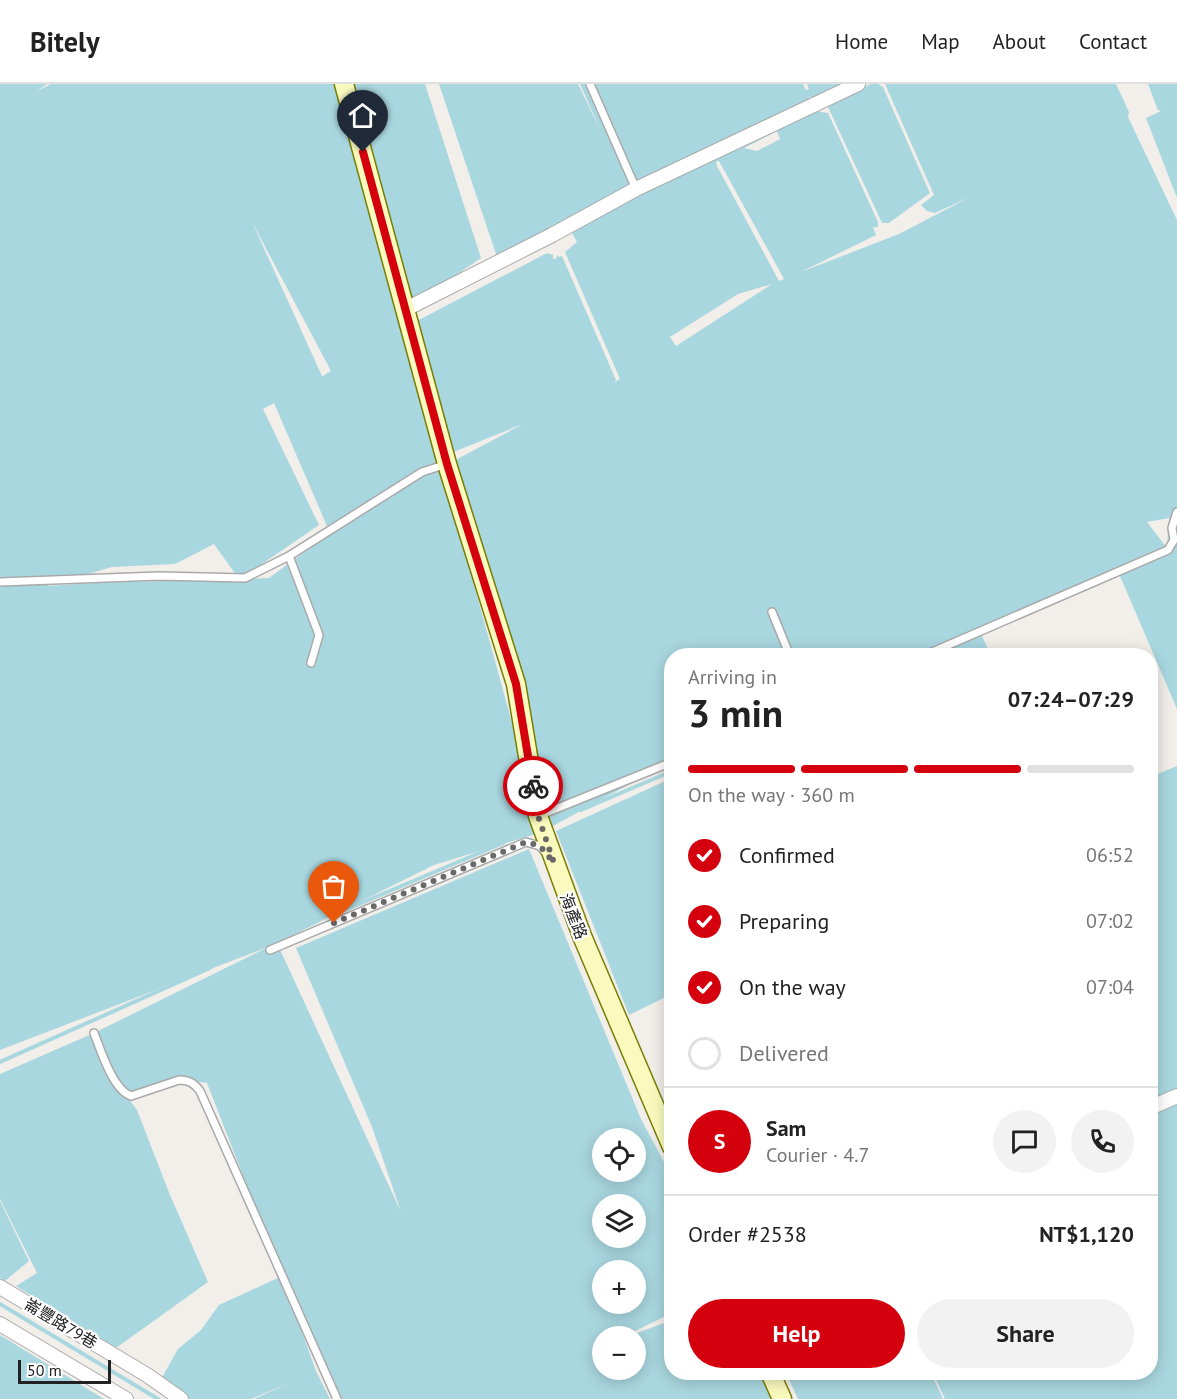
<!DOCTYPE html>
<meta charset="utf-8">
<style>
body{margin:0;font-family:"PT Sans","Noto Sans TC",sans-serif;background:#f2f2f2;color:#222;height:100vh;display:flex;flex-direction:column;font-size:22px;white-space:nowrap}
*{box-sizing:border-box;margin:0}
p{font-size:20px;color:#767676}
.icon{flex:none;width:33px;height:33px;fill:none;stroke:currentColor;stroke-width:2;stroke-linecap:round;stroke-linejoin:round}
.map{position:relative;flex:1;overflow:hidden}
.details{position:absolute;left:664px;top:564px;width:494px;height:732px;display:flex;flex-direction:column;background:#fff;border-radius:24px;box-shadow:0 3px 15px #0003}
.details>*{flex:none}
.controls{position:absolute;left:592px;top:1044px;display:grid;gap:12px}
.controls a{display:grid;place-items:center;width:54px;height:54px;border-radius:50%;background:#fff;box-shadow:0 3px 15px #0003;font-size:30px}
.scale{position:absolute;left:18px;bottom:15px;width:93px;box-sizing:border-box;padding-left:6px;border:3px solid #222;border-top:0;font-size:16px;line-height:21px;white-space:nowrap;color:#222;-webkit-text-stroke:4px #fff;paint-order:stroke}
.pin{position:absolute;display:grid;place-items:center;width:51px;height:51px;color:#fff;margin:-62px -26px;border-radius:50% 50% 50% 0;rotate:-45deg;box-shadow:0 0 6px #0007}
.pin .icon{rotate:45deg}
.courier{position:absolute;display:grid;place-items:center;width:60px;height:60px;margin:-30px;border:4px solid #d4000d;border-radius:50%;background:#fff;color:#222;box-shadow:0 2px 8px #0007}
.overview em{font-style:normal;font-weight:700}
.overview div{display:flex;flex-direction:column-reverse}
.overview{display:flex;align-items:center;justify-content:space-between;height:102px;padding:0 24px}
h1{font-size:39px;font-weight:700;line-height:45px}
.bar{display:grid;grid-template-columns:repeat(4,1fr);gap:9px 6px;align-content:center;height:72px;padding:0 24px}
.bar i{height:8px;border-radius:4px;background:#e0e0e0}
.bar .selected{background:#d4000d}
.bar p{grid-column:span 4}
.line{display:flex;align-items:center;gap:15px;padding:0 24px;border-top:2px solid #e0e0e0}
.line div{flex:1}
.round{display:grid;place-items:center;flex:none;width:63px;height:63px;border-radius:32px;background:#f2f2f2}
ol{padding:0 24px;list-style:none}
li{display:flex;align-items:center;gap:18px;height:66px}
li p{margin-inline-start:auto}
li .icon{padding:6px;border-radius:50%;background:#d4000d;color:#fff;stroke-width:4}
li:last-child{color:#767676}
li i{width:33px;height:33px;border:3px solid #e0e0e0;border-radius:50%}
.primary-button{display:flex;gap:12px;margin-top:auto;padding:12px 24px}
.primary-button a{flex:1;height:69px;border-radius:36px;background:#d4000d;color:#fff;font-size:24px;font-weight:700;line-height:69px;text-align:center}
.primary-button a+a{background:#f2f2f2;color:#222}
header{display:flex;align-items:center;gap:36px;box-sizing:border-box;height:84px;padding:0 30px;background:#fff;border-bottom:2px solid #e0e0e0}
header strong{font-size:28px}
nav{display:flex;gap:33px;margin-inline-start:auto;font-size:21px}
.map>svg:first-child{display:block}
.water{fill:#a9d7e0;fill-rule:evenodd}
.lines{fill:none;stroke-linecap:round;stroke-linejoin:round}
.stream{stroke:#a9d7e0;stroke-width:4}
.lane-casing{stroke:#a9a9a9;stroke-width:10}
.street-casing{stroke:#a9a9a9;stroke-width:16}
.secondary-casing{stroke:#787e04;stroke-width:21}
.lane{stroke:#fff;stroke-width:7}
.street{stroke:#fff;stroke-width:14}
.secondary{stroke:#fbfabe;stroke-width:18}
.done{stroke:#6b6968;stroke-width:6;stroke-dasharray:0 10.8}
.route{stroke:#d4000d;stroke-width:8}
.labels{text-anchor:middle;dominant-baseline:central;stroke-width:4.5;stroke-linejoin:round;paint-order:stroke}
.street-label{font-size:16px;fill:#222;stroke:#fff}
</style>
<header>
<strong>Bitely</strong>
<nav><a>Home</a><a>Map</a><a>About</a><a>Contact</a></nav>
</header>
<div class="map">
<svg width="1177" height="1315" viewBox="0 0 1177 1315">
<rect width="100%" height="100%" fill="#f2eee9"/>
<path class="water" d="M0 0H47L37 7 51 0H425L481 174 406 225 438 370 539 737 516 611 446 381 523 340 451 369 417 237 547 169 553 171V175H556L557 171 559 173 562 172 616 296 615 298 620 295 565 168 577 158 570 145 498 176 439 0H578L600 45 580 0H803L806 6 809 5 807 0H844L816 13H809L815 27 828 29 878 138V143H873L876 151 801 188 899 150 970 113 935 129 927 127 921 121 934 111 885 0H1116L1129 28 1128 33 1177 136V625L1117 485 1048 513 979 546 991 571 672 572V677L542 748 434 781 277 859 401 1128 372 1043 296 864 529 765 641 1035 672 1093V1229L625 1252H603V1286H636V1252H629L672 1236V1288L770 1289 782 1315H340L321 1280 286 1204 316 1287 330 1315H254L291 1298 251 1315H178L159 1299 178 1265 201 1246 219 1221 282 1192 207 999 187 996 125 1010 137 1026 170 1111 208 1198 116 1264 16 1202 37 1189 0 1115V990L94 949 268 863 0 966ZM777 47 780 55 757 67 744 64ZM719 77 784 195 779 197 717 82 716 78ZM252 138 331 287 323 292H322ZM772 200 676 262 670 253 738 210ZM274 319 330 449 269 494 240 495 319 441 263 325ZM1169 434 1167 463V464L1147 438ZM214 460 239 495 94 499 47 502 112 483 175 480ZM603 1054H636V1088H603ZM603 1120H636V1154H603ZM603 1186H636V1220H603Z
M871 0H878L883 3 929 107 930 109 889 139H882L828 23 830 18Z
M1148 0H1177V114L1146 34 1161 27 1158 26Z
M1177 682V1315H945L933 1289 1150 1288V693Z
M672 694V910L629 931 556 747Z
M0 1117 29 1177 5 1197 0 1194Z
M0 1251 104 1315H0Z
M786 1289H931L943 1315H798Z"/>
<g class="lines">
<path class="stream" d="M581 726 672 687
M333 831 503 759
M0 978 210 884
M0 1220 158 1315"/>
<defs>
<path id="lane" d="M590 0 636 105
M289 472 319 551 311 579
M0 498 159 492 245 494 289 472 422 388 447 380
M772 528 790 572
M923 572 1168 466 1174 456 1172 444 1177 428
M538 732 672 678
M270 866 526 758 540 762 545 768
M94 949C101 967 113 1006 131 1012L179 996C189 996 194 999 200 1007L337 1315"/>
<path id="street" d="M406 225 552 151 636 105 858 0
M1150 1024 1177 1012
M0 1203 147 1291 181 1315
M0 1240 126 1315"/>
<path id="secondary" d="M344 0 447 380 516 600 538 732 582 852 672 1063
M770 1288 782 1315"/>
</defs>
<use href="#lane" class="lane-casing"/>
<use href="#street" class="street-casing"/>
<use href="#secondary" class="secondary-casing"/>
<use href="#lane" class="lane"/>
<use href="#street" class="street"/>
<use href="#secondary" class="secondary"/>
</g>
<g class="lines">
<path class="done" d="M334 839 526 758 540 762 554 779 538 732 533 702"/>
<path class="route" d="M363 68 447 380 516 600 533 702"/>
</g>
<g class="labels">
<g class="street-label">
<text transform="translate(574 832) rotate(69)">海產路</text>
<text transform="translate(61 1239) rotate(31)">崙豐路79巷</text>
</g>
</g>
</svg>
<div class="controls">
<a><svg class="icon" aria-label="locate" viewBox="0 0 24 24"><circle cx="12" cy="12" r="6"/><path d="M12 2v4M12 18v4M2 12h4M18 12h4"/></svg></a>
<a><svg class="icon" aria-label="layers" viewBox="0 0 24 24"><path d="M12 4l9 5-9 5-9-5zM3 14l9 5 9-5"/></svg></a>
<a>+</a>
<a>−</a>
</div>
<div class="scale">50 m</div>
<div class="pin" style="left:334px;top:839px;background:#ea580c"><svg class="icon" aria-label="bag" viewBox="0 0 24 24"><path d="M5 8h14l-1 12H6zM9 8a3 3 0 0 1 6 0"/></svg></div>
<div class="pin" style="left:363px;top:68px;background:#1f2937"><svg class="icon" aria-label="home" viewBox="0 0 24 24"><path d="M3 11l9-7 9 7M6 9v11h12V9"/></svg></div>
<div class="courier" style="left:533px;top:702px"><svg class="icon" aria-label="bike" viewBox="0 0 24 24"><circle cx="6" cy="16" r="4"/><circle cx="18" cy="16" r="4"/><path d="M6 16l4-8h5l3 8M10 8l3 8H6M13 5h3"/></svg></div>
<section class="details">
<div class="overview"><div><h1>3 min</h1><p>Arriving in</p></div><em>07:24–07:29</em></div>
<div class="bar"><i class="selected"></i><i class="selected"></i><i class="selected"></i><i></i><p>On the way · 360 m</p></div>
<ol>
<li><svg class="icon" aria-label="check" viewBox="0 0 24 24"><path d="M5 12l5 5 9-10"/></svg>Confirmed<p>06:52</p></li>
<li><svg class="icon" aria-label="check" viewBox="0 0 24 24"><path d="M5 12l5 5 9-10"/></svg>Preparing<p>07:02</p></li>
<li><svg class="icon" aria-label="check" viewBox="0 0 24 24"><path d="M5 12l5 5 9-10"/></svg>On the way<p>07:04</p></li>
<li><i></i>Delivered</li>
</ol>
<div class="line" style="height:108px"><b class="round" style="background:#d4000d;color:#fff">S</b><div><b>Sam</b><p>Courier · 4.7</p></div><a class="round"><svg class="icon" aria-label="chat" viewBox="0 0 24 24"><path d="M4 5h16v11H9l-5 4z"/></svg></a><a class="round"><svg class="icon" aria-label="phone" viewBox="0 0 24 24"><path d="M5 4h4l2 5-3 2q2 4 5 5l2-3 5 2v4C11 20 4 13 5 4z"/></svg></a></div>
<div class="line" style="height:78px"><div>Order #2538</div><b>NT$1,120</b></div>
<div class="primary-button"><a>Help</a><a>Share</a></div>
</section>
</div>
